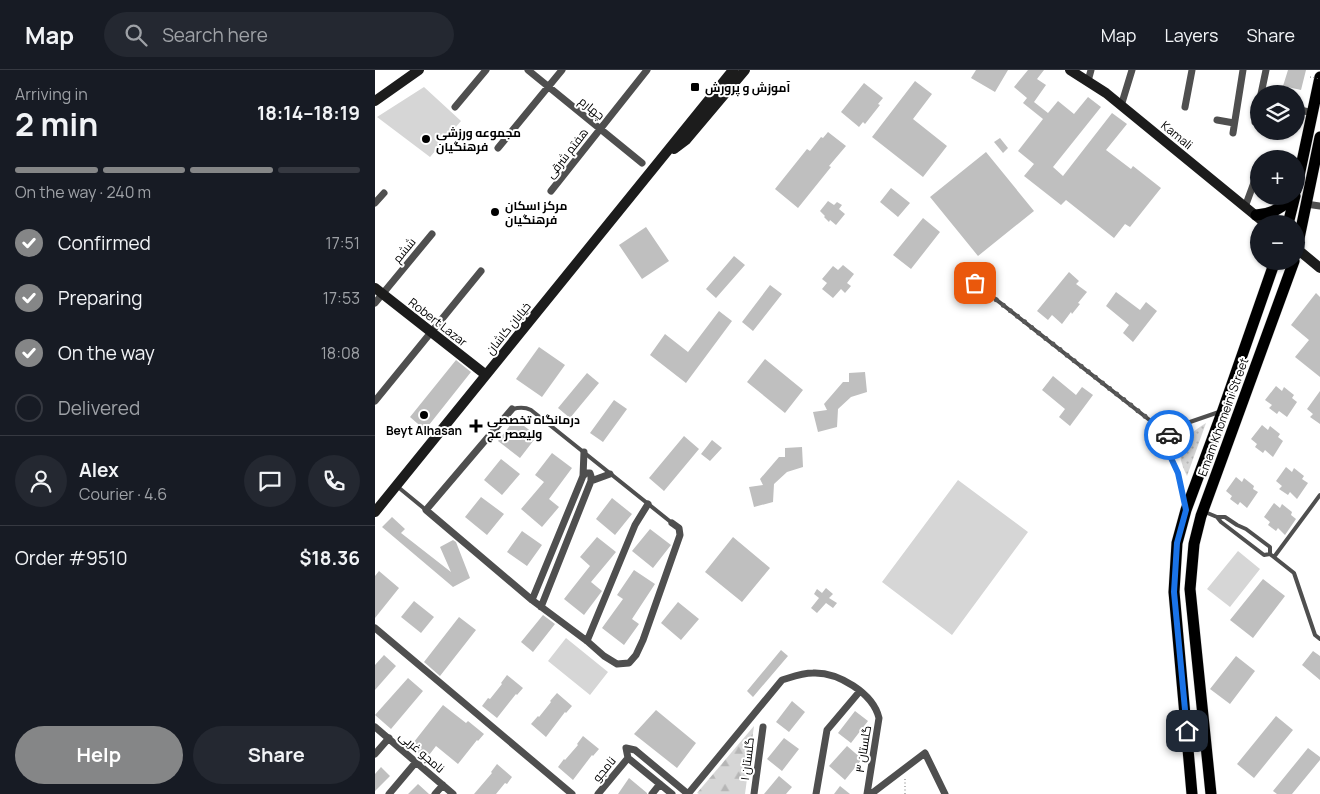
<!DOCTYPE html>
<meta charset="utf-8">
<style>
body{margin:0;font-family:Manrope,Cairo,sans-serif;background:#242831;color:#f1f3f6;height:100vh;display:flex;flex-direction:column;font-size:19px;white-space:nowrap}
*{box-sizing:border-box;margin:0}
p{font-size:16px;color:#9ea1a6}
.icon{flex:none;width:28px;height:28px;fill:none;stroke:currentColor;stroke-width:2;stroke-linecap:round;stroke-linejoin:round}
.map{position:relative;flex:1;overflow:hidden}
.sheet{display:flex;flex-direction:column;background:#171b24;width:375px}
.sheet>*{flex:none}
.controls{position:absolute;left:875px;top:15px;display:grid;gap:10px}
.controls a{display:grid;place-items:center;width:55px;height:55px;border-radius:50%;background:#171b24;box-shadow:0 1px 4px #0004;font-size:25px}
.pin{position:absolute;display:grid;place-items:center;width:42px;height:42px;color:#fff;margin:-21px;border-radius:10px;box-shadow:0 2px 8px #0006}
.courier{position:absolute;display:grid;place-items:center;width:50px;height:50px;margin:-25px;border:4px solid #1a73e8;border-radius:50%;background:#fff;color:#222;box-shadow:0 1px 6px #0007}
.headline em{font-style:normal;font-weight:700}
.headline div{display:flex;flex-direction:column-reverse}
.headline{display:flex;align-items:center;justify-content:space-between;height:85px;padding:0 15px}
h1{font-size:32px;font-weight:700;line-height:38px}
.bar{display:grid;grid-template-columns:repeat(4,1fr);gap:8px 5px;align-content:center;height:60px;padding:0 15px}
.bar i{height:6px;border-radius:4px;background:#363941}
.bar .on{background:#858687}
.bar p{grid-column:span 4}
.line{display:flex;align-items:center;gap:12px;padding:0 15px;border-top:1px solid #363941}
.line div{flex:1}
.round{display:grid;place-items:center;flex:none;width:52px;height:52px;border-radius:26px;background:#242831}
ol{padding:0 15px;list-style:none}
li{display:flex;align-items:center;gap:15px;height:55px}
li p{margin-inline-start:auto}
li .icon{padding:5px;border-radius:50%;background:#858687;color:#fff;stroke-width:4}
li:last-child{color:#9ea1a6}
li i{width:28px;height:28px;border:2px solid #363941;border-radius:50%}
.primary-button{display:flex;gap:10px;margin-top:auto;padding:10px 15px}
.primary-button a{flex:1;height:58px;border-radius:30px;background:#858687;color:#fff;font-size:20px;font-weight:700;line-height:58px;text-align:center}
.primary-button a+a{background:#242831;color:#f1f3f6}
header{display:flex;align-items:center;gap:30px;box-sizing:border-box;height:70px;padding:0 25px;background:#171b24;border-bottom:1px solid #363941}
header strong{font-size:24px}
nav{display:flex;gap:28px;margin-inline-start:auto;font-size:18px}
.search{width:350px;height:45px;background:#242831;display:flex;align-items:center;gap:12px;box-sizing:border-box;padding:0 18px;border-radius:28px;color:#9ea1a6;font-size:19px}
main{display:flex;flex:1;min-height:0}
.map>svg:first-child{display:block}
.grass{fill:url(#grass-dots)}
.forest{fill:url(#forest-firs)}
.pitch{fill:#d6d6d6}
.building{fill:#bfbfbf}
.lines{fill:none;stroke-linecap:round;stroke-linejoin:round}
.primary-casing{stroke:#dbdbdb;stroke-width:12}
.path{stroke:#717171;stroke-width:1;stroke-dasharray:1 2.5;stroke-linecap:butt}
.lane{stroke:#4f4f4f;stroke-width:4}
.street{stroke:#4f4f4f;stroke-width:7}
.secondary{stroke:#1c1c1c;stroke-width:10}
.primary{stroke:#000;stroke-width:11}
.path-bridge{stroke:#717171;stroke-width:1;stroke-dasharray:1 2.5;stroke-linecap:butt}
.done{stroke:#595959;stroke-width:5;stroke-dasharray:0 9}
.route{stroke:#1a73e8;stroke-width:6}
.poi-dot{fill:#000;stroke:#fff;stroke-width:2}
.labels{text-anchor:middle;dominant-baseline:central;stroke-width:4;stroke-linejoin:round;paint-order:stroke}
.poi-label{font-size:12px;font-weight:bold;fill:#000;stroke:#fff;text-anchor:start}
.street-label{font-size:12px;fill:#000;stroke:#fff}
</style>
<header>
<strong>Map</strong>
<div class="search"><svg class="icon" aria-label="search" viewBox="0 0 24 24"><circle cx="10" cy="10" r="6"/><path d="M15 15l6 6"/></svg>Search here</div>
<nav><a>Map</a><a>Layers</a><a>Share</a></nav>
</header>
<main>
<section class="sheet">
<div class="headline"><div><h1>2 min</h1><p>Arriving in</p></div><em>18:14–18:19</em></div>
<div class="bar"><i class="on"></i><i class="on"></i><i class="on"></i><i></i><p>On the way · 240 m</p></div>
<ol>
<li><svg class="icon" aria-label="check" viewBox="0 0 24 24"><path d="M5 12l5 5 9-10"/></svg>Confirmed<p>17:51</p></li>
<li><svg class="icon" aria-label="check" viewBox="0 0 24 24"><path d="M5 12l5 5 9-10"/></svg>Preparing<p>17:53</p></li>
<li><svg class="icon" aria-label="check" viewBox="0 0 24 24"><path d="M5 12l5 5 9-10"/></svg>On the way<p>18:08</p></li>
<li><i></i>Delivered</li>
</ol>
<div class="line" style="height:90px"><a class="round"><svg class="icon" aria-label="person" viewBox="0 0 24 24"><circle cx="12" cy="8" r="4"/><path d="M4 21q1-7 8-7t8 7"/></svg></a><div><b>Alex</b><p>Courier · 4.6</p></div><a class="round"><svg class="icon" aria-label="chat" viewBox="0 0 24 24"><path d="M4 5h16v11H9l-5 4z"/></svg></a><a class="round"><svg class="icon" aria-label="phone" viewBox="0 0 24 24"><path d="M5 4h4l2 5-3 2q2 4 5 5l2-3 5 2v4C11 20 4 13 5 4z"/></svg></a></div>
<div class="line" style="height:65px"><div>Order #9510</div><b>$18.36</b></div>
<div class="primary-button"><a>Help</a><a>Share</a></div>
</section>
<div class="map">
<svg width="945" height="724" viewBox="0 0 945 724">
<defs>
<pattern id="grass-dots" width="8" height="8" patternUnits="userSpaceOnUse" patternTransform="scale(1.25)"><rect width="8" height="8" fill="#d6d6d6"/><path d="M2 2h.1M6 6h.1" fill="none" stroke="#b6b6b6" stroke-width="1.8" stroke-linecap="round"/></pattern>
<pattern id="forest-firs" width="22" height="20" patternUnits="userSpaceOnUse" patternTransform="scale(1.25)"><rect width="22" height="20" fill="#d6d6d6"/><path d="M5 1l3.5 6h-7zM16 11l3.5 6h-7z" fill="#b6b6b6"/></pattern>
</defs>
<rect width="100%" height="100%" fill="#fff"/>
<path class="grass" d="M831 353 812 406C798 379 807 368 831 353Z"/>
<path class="forest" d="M379 656 370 724H324L322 723Z"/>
<path class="pitch" d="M49 17 86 51 55 87 2 47Z
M583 410 653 462 577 565 507 512Z
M863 481 885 499 855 537 832 519Z
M191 568 233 602 215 625 173 591Z"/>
<path class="building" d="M601 0H633L620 22 596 8Z
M653 0H669L662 9 671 15 659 32 673 43 683 31 699 44 713 27 726 37 678 97 688 106 737 43 752 54 731 80 756 99 758 96 786 118 755 157 750 154 739 168 691 130 686 135 649 106 659 94 643 81 668 49 648 33 652 28 639 17Z
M913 0H931L926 20 908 16Z
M540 11 557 24 538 49 572 76 548 107 497 67Z
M489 13 508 28 503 34 505 35 490 54 488 52 484 57 466 42Z
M453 62 471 76 454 96 456 97 423 138 400 119 432 79 435 81 446 67 448 68Z
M625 68 633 78 628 83 619 72Z
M611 82 659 141 603 186 555 127Z
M516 118 535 133 523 147 505 132Z
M453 131 459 135 462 132 467 135 464 139 470 144 461 155 455 150 454 152 449 147 450 146 445 141Z
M548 148 565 162 536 199 518 185Z
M271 157 294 191 267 209 244 175Z
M359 186 370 195 341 228 331 219Z
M468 195 479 204 472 213 476 216 470 223 466 219 458 228 447 219 452 213 447 209 458 196 463 200Z
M694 202 704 211 701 214 712 222 703 233 705 234 697 244 696 242 687 254 677 245 673 250 662 241Z
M395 215 407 224 378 261 367 252Z
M741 222 765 240 771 232 782 241 758 272 748 263 754 255 731 236Z
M941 223 945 227V307L920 287 934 270 916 255Z
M344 241 357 251 311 313 275 285 290 264 313 282Z
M164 277 190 295 167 327 141 309Z
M390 289 428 320 410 343 372 312Z
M81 290 96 302 50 360 35 347Z
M490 302 492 322 476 327 463 339 462 357 443 362 438 342 452 340 449 334 468 312H474V303Z
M212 303 224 313 195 348 183 338Z
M678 306 701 325 707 317 718 325 695 356 684 347 690 339 667 320Z
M901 316 907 321 909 317 919 325 917 328 922 332 912 347 904 341 902 344 894 338 897 335 890 330Z
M945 321V354L935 347 938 344 932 339Z
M239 330 252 339 228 372 215 363Z
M140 349 162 366 145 388 123 371Z
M887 355 893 360 895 356 905 364 903 367 908 371 898 387 890 380 888 383 880 377 882 374 876 369Z
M309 366 324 379 289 421 274 408Z
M337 370 347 378 335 391 326 384Z
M427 377 428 397 412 402 399 414 398 432 379 437 374 417 388 415 385 409 404 387H410V378Z
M177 383 197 398 174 429 184 437 167 457 146 439 169 412 160 405Z
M126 389 145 404 127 425 109 410Z
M911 397 917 402 919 398 929 406 927 409 933 413 922 429 915 422 913 425 904 419 907 416 901 411Z
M861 407 867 412 869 408 879 416 878 419 883 422 872 438 865 432 863 435 855 429 857 426 851 421Z
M106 427 129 444 112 465 90 447Z
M237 428 257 444 240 465 221 449Z
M899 433 905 438 907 434 917 442 916 445 921 449 910 465 903 458 901 461 893 455 895 452 889 447Z
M17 447 30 459 26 463 76 502 65 477 78 470 81 472 95 508 78 517 7 457Z
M275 459 296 475 278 498 257 481Z
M147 461 167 475 152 496 132 482Z
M222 467 241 482 216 512 227 521 209 545 189 529 215 496 205 487Z
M358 467 395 498 367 532 330 502Z
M259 500 280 514 257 549 264 554 249 575 227 558 248 529 242 525Z
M4 501 24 518 0 548V506Z
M888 509 910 526 878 568 855 550Z
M451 518 458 524 454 528 462 533 458 538 451 533 442 543 436 538 444 528 439 524 442 519 447 523Z
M39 531 59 547 46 563 26 547Z
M303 532 324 549 306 570 286 553Z
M168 545 180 554 158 582 146 572Z
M84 547 101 560 65 606 49 592Z
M406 580 413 586 378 627 372 621Z
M938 581 945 586V610L927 595Z
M9 585 21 596 0 620V595Z
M861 586 880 601 855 634 835 619Z
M132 605 148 618 142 625 141 624 122 648 107 636 113 628 115 629 127 614 126 613Z
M33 608 48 621 16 659 0 645Z
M182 623 197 636 191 643 190 642 171 667 156 654 163 646 164 647 176 632 175 631Z
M417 631 430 642 414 662 401 652Z
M68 635 91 653 93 651 109 664 103 671 102 670 83 694 61 676 51 689 35 677Z
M281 640 321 673 302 698 259 664Z
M480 641 493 651 476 673 463 663Z
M901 646 918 660 879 708 862 694Z
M208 666 224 679 218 686 217 685 198 710 183 697 189 689 190 690 203 675 202 674Z
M409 668 424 679 407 701 392 689Z
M472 676 487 689 470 710 454 696Z
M933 678 945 687V690L917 724H902L898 721Z
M122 694 137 707 132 714 130 713 121 724H99L117 703 116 702Z
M6 697 15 706 0 721V704Z
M404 706 417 717 411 724H389Z
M254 708 272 723V724H243Z
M43 714 54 724H33Z
M465 716 475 724H459Z"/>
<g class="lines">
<defs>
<path id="primary" d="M921 120 945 7
M881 145C896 144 908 139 916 126
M913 154 920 126
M921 183 945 67
M817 724 799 522 802 473 811 440 848 340 900 191
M836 724 815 519 819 474 826 446 919 191"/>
</defs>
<use href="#primary" class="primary-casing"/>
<path class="path" d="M530 724V707"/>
<path class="lane" d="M600 213 800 370
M138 339C145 337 150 337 156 340L297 453
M23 417 51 440
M810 433 803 403 796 388 800 370 812 353 844 342
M830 442 842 447H850L862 455 871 459 895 477V484
M842 447 846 452 889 485 895 484 919 503 940 565 945 569
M899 487 945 425"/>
<path class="street" d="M153 0 267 93
M713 11 716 0
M886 24 891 0
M746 36 757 0
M80 37 111 0
M810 37 817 0
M921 39 938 43
M842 50 859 53
M880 52 884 33
M858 63 868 0
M123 78 187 0
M176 121 272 0
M0 133 9 123
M931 134 945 136
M870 137 884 99
M0 233 57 164
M0 331 106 201
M137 339 51 440 157 530 212 571 229 586 242 594 254 593 261 585 268 570 305 465 304 458 297 453
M216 411 235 404
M157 530 208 406 209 382
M166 537 216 411V406L215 403H211L208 406
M0 558 197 724
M212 571 260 455 273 434
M0 657 78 724
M0 684 14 668
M14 724 41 692
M60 724 68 715
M223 724 253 688
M277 724 285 714
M297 724 253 688 251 678 260 680 313 724
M313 724 407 610C417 607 427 603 438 603 463 602 498 623 504 648L492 724
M379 724 388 657
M441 724 452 660 485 621
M496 724 550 683 570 724"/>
<path class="secondary" d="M695 0 731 23 891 154
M0 31 44 0
M299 79 311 70 370 0
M921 178 945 198
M0 218 111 305
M0 442 358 0"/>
<use href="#primary" class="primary"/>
<path class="path-bridge" d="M935 7 945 9"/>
</g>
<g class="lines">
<path class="done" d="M600 213 794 365"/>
<path class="route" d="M794 365 800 370 796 388 803 403 811 440 802 473 799 522 812 661"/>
</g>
<g class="poi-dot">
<rect x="315" y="12" width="10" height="10" rx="2.5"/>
<circle cx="51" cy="69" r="5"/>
<circle cx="120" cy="142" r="5"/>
<circle cx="49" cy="345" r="5"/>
<path d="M98.5 348.5h5v5h5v5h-5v5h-5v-5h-5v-5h5z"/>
</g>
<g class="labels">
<g class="poi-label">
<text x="330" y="17">آموزش و پرورش</text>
<text x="61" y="62">مجموعه ورزشی<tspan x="61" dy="14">فرهنگیان</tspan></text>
<text x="130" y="135">مرکز اسکان<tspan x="130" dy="14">فرهنگیان</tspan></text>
<text x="112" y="349">درمانگاه تخصصی<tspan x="112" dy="14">ولیعصر عج</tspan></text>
<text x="49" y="360" text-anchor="middle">Beyt Alhasan</text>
</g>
<g class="street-label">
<text transform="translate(217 38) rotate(39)">چهارم</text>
<text transform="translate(802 65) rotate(39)">Kamali</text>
<text transform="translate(192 83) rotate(-52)">هفتم شرقی</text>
<text transform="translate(29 180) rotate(-50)">ششم</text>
<text transform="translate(63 252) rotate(38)">Robert Lazar</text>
<text transform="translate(133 258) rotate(-51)">خیابان کاشان</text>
<text transform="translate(848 347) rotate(-70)">Emam Khomeini Street</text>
<text transform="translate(488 679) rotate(-81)">گلستان ۳</text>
<text transform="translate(47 682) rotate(41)">نامجو غربی</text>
<text transform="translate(372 689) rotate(-83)">گلستان ۱</text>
<text transform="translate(229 699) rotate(-50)">نامجو</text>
</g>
</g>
</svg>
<div class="controls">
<a><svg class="icon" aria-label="layers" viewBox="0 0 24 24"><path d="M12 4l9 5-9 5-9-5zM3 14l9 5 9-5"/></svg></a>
<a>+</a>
<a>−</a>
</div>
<div class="pin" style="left:600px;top:213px;background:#ea580c"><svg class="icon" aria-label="bag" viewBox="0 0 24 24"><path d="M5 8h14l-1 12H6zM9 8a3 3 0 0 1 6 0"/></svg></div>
<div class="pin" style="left:812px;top:661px;background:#1f2937"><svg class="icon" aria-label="home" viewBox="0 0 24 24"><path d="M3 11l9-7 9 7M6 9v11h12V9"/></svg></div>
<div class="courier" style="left:794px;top:365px"><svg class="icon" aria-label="car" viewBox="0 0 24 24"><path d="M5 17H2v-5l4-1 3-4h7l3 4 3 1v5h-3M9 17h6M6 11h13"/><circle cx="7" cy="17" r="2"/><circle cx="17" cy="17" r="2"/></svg></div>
</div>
</main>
